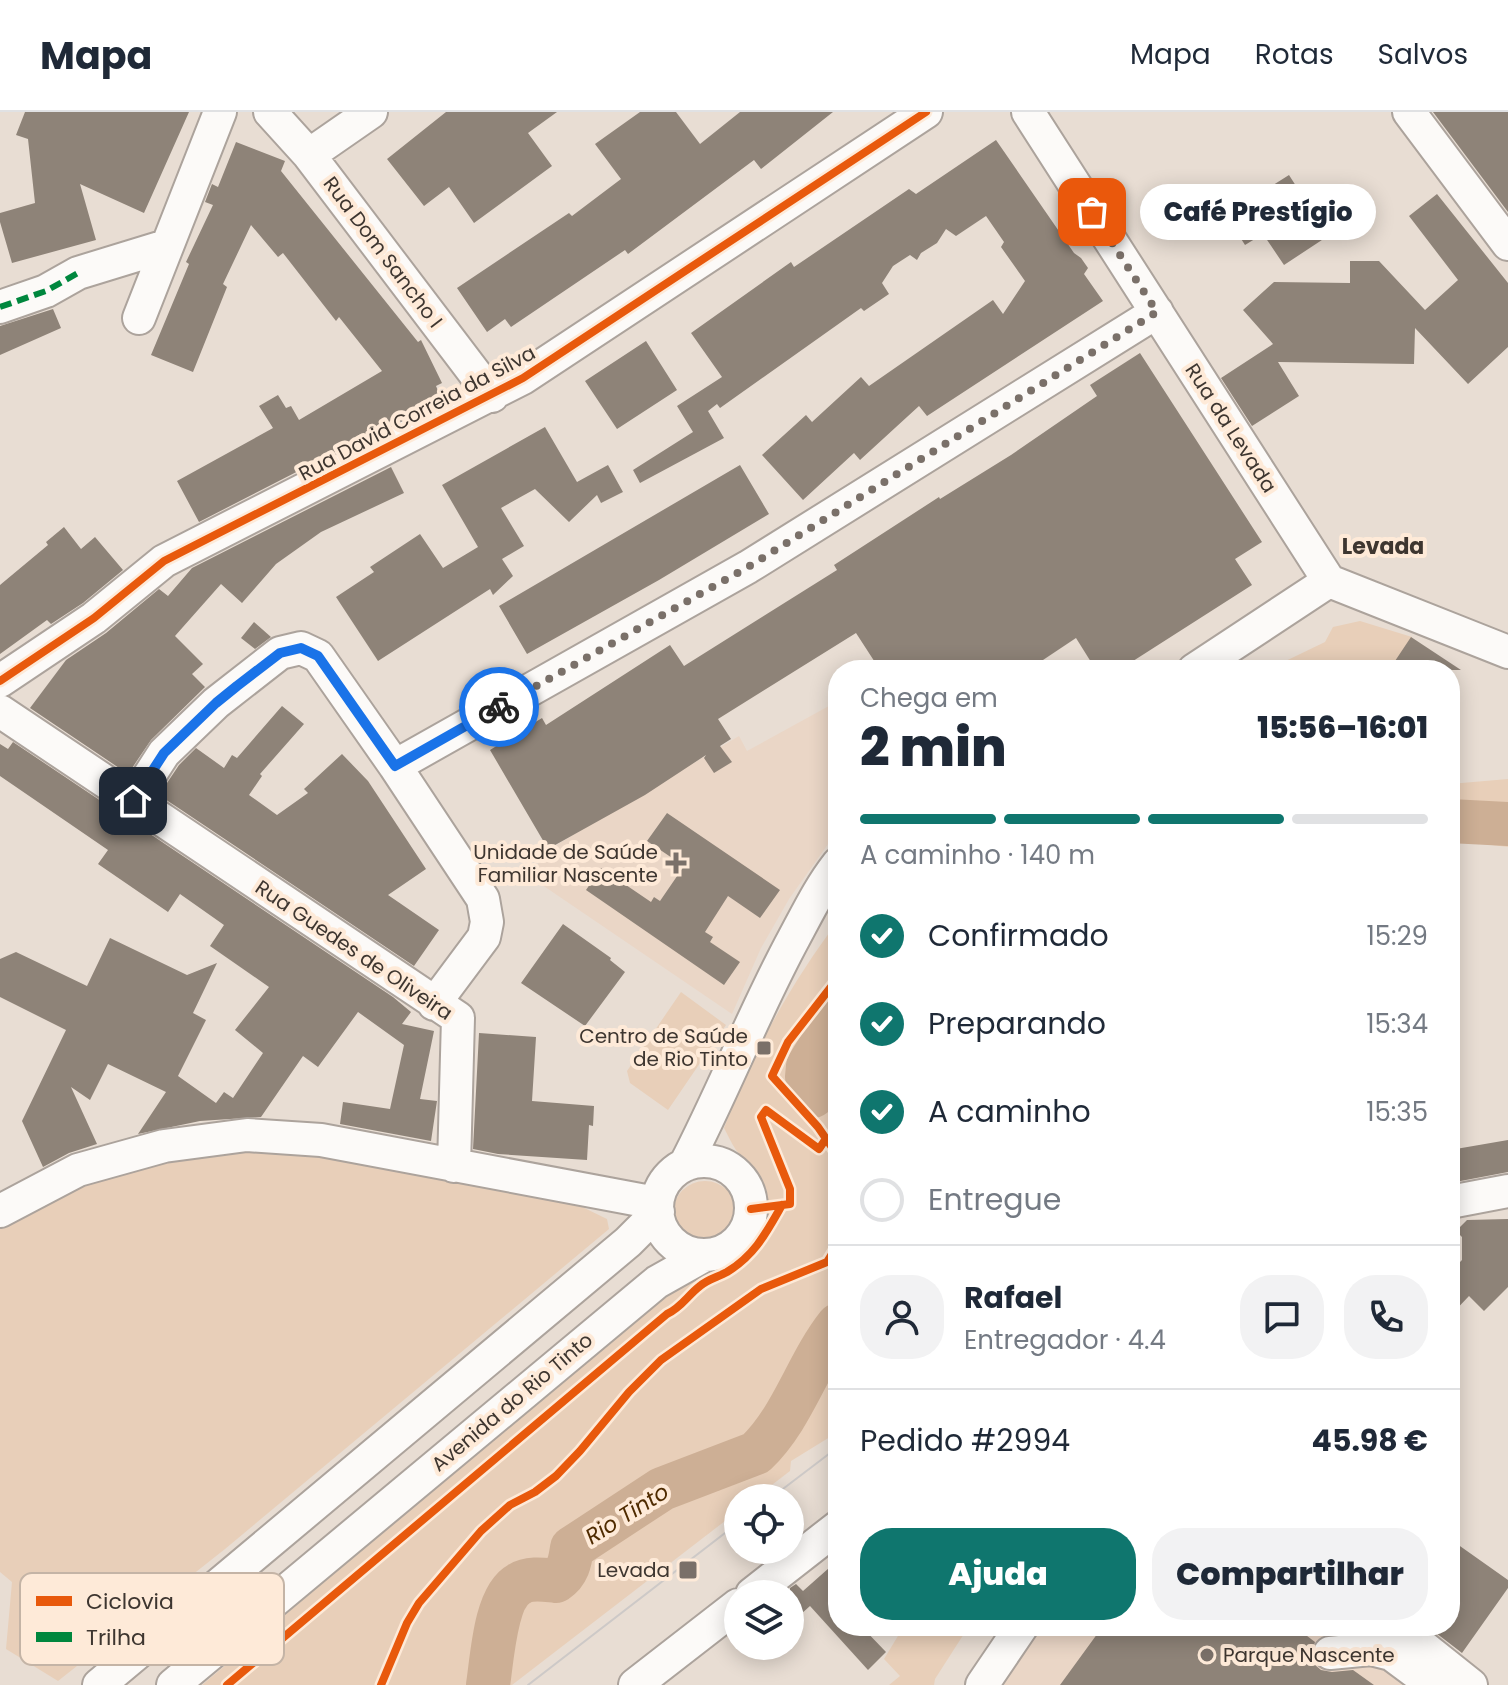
<!DOCTYPE html>
<html lang="pt">
<meta charset="utf-8">
<style>
body{margin:0;font-family:Poppins,sans-serif;background:#f2f2f3;color:#1f2937;height:100vh;display:flex;flex-direction:column;font-size:30px;white-space:nowrap}
*{box-sizing:border-box;margin:0}
p{font-size:26px;color:#747a83}
.icon{flex:none;width:44px;height:44px;fill:none;stroke:currentColor;stroke-width:2;stroke-linecap:round;stroke-linejoin:round}
.map{position:relative;flex:1;overflow:hidden}
.sheet{position:absolute;left:828px;top:548px;width:632px;height:976px;display:flex;flex-direction:column;background:#fff;border-radius:32px;box-shadow:0 4px 20px #0003}
.sheet>*{flex:none}
.fabs{position:absolute;left:724px;top:1372px;display:grid;gap:16px}
.fabs a{display:grid;place-items:center;width:80px;height:80px;border-radius:50%;background:#fff;box-shadow:0 4px 20px #0003;font-size:40px}
.pin{position:absolute;display:grid;place-items:center;width:68px;height:68px;color:#fff;margin:-34px;border-radius:16px;box-shadow:0 4px 12px #0006}
.courier{position:absolute;display:grid;place-items:center;width:80px;height:80px;margin:-40px;border:6px solid #1a73e8;border-radius:50%;background:#fff;color:#222;box-shadow:0 2px 10px #0007}
.bubble{position:absolute;height:56px;border-radius:28px;background:#fff;box-shadow:0 4px 20px #0003;font-size:26px;font-weight:800;line-height:56px;text-align:center}
.summary em{font-style:normal;font-weight:800}
.summary div{display:flex;flex-direction:column-reverse}
.summary{display:flex;align-items:center;justify-content:space-between;height:136px;padding:0 32px}
h1{font-size:52px;font-weight:800;line-height:60px}
.bar{display:grid;grid-template-columns:repeat(4,1fr);gap:12px 8px;align-content:center;height:96px;padding:0 32px}
.bar i{height:10px;border-radius:6px;background:#e0e1e3}
.bar .active{background:#0f766e}
.bar p{grid-column:span 4}
.line{display:flex;align-items:center;gap:20px;padding:0 32px;border-top:2px solid #e0e1e3}
.line div{flex:1}
.round{display:grid;place-items:center;flex:none;width:84px;height:84px;border-radius:32px;background:#f2f2f3}
ol{padding:0 32px;list-style:none}
li{display:flex;align-items:center;gap:24px;height:88px}
li p{margin-inline-start:auto}
li .icon{padding:8px;border-radius:50%;background:#0f766e;color:#fff;stroke-width:4}
li:last-child{color:#747a83}
li i{width:44px;height:44px;border:4px solid #e0e1e3;border-radius:50%}
.action{display:flex;gap:16px;margin-top:auto;padding:16px 32px}
.action a{flex:1;height:92px;border-radius:32px;background:#0f766e;color:#fff;font-size:32px;font-weight:800;line-height:92px;text-align:center}
.action a+a{background:#f2f2f3;color:#1f2937}
header{display:flex;align-items:center;gap:48px;box-sizing:border-box;height:112px;padding:0 40px;background:#fff;border-bottom:2px solid #e0e1e3}
header strong{font-size:38px}
nav{display:flex;gap:44px;margin-inline-start:auto;font-size:28px}
.map>svg:first-child{display:block}
.built{fill:#ead6c6}
.green{fill:#e8cfb9}
.lines{fill:none;stroke-linecap:round;stroke-linejoin:round}
.river{stroke:#cdaf95;stroke-width:44}
.building{fill:#8e8378}
.minor-casing{stroke:#aca39c;stroke-width:36}
.minor{stroke:#fcfaf8;stroke-width:32}
.tram{stroke:#cdc9c7;stroke-width:2}
.quiet{stroke:#00873e;stroke-width:6;stroke-dasharray:12 6;stroke-linecap:butt}
.cycleway-casing{stroke:#feead8;stroke-width:13}
.cycleway{stroke:#e8590c;stroke-width:8}
.done{stroke:#7a7069;stroke-width:8;stroke-dasharray:0 14.4}
.route{stroke:#1a73e8;stroke-width:10}
.poi-dot{fill:#7a7069;stroke:#feead8;stroke-width:3}
.labels{text-anchor:middle;dominant-baseline:central;stroke-width:8;stroke-linejoin:round;paint-order:stroke}
.street-label{font-size:20px;fill:#3e3630;stroke:#feead8}
.poi-label{font-size:20px;fill:#3e3630;stroke:#feead8;text-anchor:end}
.neighbourhood-label{font-size:22px;font-weight:bold;fill:#3e3630;stroke:#feead8}
.water-label{font-size:22px;font-style:italic;fill:#4f2b00;stroke:#feead8}
.key{fill:#feead8;stroke:#c4b4a6;stroke-width:2}
.key-label{font-size:22px;fill:#3e3630}
</style>
<header>
<strong>Mapa</strong>
<nav><a>Mapa</a><a>Rotas</a><a>Salvos</a></nav>
</header>
<div class="map">
<svg width="1508" height="1573" viewBox="0 0 1508 1573">
<rect width="100%" height="100%" fill="#e8ddd3"/>
<path class="built" d="M838 589V718L789 787 761 836 732 902 529 764 548 738 739 624 747 639Z
M1026 1514H1361L1440 1573H984Z"/>
<path class="green" d="M1360 509 1412 525 1390 558H1267L1325 530 1333 515Z
M1508 667V735L1450 728V672Z
M838 809V939L829 954 827 995 838 1004V1320L791 1349 790 1359 755 1386H738V1399L512 1573H202L685 1165C700 1160 717 1157 731 1149 761 1132 778 1096 761 1065 754 1053 743 1048 736 1038 731 1031 728 1023 724 1016 752 942 791 871 838 809Z
M681 880 726 913 668 998 630 971 627 959Z
M281 1038 413 1059 572 1090 607 1107 609 1117 225 1437 58 1569 6 1537 12 1470 0 1460V1115L97 1066 173 1043Z
M673 1101a32 32 0 1 1 64 0a32 32 0 1 1-64 0Z
M904 1514H969L935 1567 934 1573H889L900 1564 884 1547Z"/>
<g class="lines">
<path class="river" d="M1450 709 1508 712
M813 984 807 965 808 954 838 905
M488 1573C492 1548 495 1485 519 1472 530 1465 545 1468 556 1469 568 1461 570 1450 572 1436L662 1377 756 1341C793 1306 807 1252 838 1213"/>
</g>
<path class="building" d="M25 0H189L144 101 80 72 96 128 12 151 0 110V101L35 91 28 27 16 23Z
M446 0H557L528 21 552 54 474 111 449 75 424 94 387 47Z
M640 0H676L700 32 740 0H833L761 57 754 48 628 142 625 138 511 215 505 207 487 220 457 176 569 101 572 104 621 67 595 32Z
M1433 0H1508V100Z
M996 28 1074 141 1081 146 1088 156 1084 162 1103 189 927 304 919 294 860 348 854 341 803 388 762 343 806 303 812 310 861 265 869 274 993 188 1003 202 1025 169 1001 135 1004 130 986 104 956 124 946 117 937 131 921 141 917 148 910 143 893 154 882 171 889 182 864 199 861 196 720 296 717 292 708 299 724 326 640 371 633 358 693 320 677 294 722 265 691 221 791 150 794 155 909 77 916 82Z
M236 30 285 49 281 59 418 230 421 228 442 271 436 274 441 286 405 304 404 301 351 332 199 410 177 369 273 316 259 294 278 283 286 296 291 294 299 308 382 259 339 205 336 209 283 141 278 145 251 113 223 172 227 175 193 260 151 243 189 152 186 150 213 93 205 90 212 72 218 75Z
M1289 63 1328 124 1284 153 1263 122 1245 133 1226 103Z
M1437 82 1508 171V235L1468 272 1415 216 1414 252 1278 250 1299 284 1252 314 1221 266 1273 232 1243 198 1274 170 1350 171V149H1379L1425 198 1458 168 1409 104Z
M53 197 61 216 0 243V214Z
M646 229 677 278 617 317 585 269Z
M1140 241 1262 430 1235 447 1252 473 1119 558H1096L1076 526 1028 558H880L856 521 718 607 731 627 720 634 732 650 714 661 704 646 706 643 645 683 548 737 490 638 542 606 546 613 670 533 684 554 837 458 834 453 939 385 940 387 1011 343 1097 284 1090 273Z
M545 315 577 370 608 353 623 380 601 391 597 383 569 410 535 377 501 396 524 434 502 447 513 464 493 483 490 477 378 549 336 485 374 460 370 455 420 422 443 456 478 435 442 373Z
M740 353 769 402 659 468 527 542 499 494Z
M391 355 404 381 321 420 276 452 242 491 221 472 175 524 203 552 192 562 205 575 151 628 128 662 30 596 66 548 106 521 159 477 168 484 192 456Z
M64 415 81 437 95 425 123 458 83 491 51 512 47 508 0 542V473L48 433 46 430Z
M254 510 271 525 255 537 241 526Z
M1411 525 1461 558H1389Z
M282 594 304 612 260 662 262 664 249 683 277 703 308 681 304 677 342 642 368 669 426 757 388 783 439 818 414 854 159 683 179 653 196 636 224 656 232 643 237 646Z
M13 630 393 885 411 900 402 912 434 919 420 987 437 989 431 1029 340 1012 343 990 390 997 404 933 358 900 318 955 303 944 261 1005 200 1009 138 1022 166 980 108 952 90 988 71 975 97 1032 69 1041 43 1055 22 1009 66 918 0 885V847L16 840 87 874 110 826 187 863 217 851 193 901 206 908 178 964 216 991 224 980 233 986 263 941 235 918 269 875 210 834 224 813 180 782 168 800 98 752 108 738 0 664V632L8 637Z
M667 701 780 778 760 806 728 784 705 820 713 825 710 830 740 850 724 873 586 778 601 756 651 790 654 785 660 789 684 754 647 729Z
M563 812 611 846 610 848 625 860 585 914 521 871Z
M479 921 536 925 532 989 594 994 593 1014 589 1013 587 1048 498 1042 473 1037Z
M1508 1028V1060L1450 1071V1038Z
M1508 1107V1175L1484 1199 1469 1184 1450 1204V1160L1462 1148V1125L1456 1119 1467 1108Z
M1450 1427 1508 1468V1476L1462 1541 1427 1514H1450Z
M838 1448V1514H861L886 1540 868 1558 810 1494 790 1512V1476L796 1472 803 1479Z
M1103 1514H1294L1315 1530 1311 1544 1315 1553 1321 1558 1332 1560 1353 1558 1374 1573H1060Z"/>
<g class="lines">
<defs>
<path id="minor" d="M270 0 309 43 492 284
M1028 0 1329 469 1508 540
M1409 0 1508 132
M309 43 371 0
M0 195 46 179 78 161 166 134
M139 206 220 0
M1194 558 1329 469
M0 569 94 506 164 449 523 266 926 0
M0 599 458 906 454 1054
M395 654 748 455 1157 200
M133 689 164 641 216 591 280 541 301 536 318 544 395 654 483 787 487 810 484 825 434 892
M657 1096a47 47 0 1 1 94 0a47 47 0 1 1-94 0Z
M685 1053C724 978 754 900 794 826 808 800 820 775 838 752
M1450 1090 1508 1079
M0 1099 78 1058 164 1034 247 1023 321 1028 656 1091
M752 1482 838 1415
M1364 1514 1391 1542 1433 1573
M1397 1514 1471 1573
M1330 1541 1371 1537 1391 1542
M99 1573 628 1130 658 1100
M173 1573 657 1170 705 1143
M635 1573 738 1493
M982 1573 1022 1514"/>
</defs>
<use href="#minor" class="minor-casing"/>
<use href="#minor" class="minor"/>
<path class="tram" d="M771 1386 838 1335
M528 1573 738 1411"/>
<path class="quiet" d="M0 195 46 179 78 161"/>
<defs>
<path id="cycleway" d="M0 569 94 506 164 449 523 266 926 0
M838 866 788 930 772 964 818 1015 838 1044
M751 1097 790 1092V1077L761 1005 766 998 819 1037 825 1028
M227 1573 667 1202C681 1196 688 1183 700 1174 708 1167 718 1165 727 1160 755 1143 766 1121 782 1093
M381 1573 407 1511 419 1491 481 1419 510 1393 535 1380 556 1364 580 1339 629 1280 661 1248 761 1177 827 1150 838 1132"/>
</defs>
<use href="#cycleway" class="cycleway-casing"/>
<use href="#cycleway" class="cycleway"/>
</g>
<g class="lines">
<path class="done" d="M499 595 748 455 1157 200 1092 100"/>
<path class="route" d="M133 689 164 641 216 591 237 574 280 541 301 536 318 544 395 654 499 595"/>
</g>
<g class="poi-dot">
<path d="M672 739h8v8h8v8h-8v8h-8v-8h-8v-8h8z"/>
<rect x="756" y="928" width="16" height="16" rx="4"/>
<rect x="678" y="1448" width="20" height="20" rx="4"/>
<circle cx="1207" cy="1543" r="8"/>
</g>
<g class="labels">
<g class="street-label">
<text transform="translate(383 140) rotate(53)">Rua Dom Sancho I</text>
<text transform="translate(417 301) rotate(-28)">Rua David Correia da Silva</text>
<text transform="translate(1231 316) rotate(57)">Rua da Levada</text>
<text transform="translate(354 838) rotate(34)">Rua Guedes de Oliveira</text>
<text transform="translate(512 1290) rotate(-40)">Avenida do Rio Tinto</text>
</g>
<g class="poi-label">
<text x="658" y="740">Unidade de Saúde<tspan x="658" dy="23">Familiar Nascente</tspan></text>
<text x="748" y="924">Centro de Saúde<tspan x="748" dy="23">de Rio Tinto</tspan></text>
<text x="670" y="1458">Levada</text>
<text x="1223" y="1543" text-anchor="start">Parque Nascente</text>
</g>
<g class="neighbourhood-label">
<text x="1383" y="434">Levada</text>
</g>
<g class="water-label">
<text transform="translate(627 1402) rotate(-32)">Rio Tinto</text>
</g>
</g>
<rect x="20" y="1461" width="264" height="92" rx="12" class="key"/>
<rect x="36" y="1484" width="36" height="10" fill="#e8590c"/>
<rect x="36" y="1520" width="36" height="10" fill="#00873e"/>
<g class="key-label">
<text x="86" y="1497">Ciclovia</text>
<text x="86" y="1533">Trilha</text>
</g>
</svg>
<div class="fabs">
<a><svg class="icon" aria-label="locate" viewBox="0 0 24 24"><circle cx="12" cy="12" r="6"/><path d="M12 2v4M12 18v4M2 12h4M18 12h4"/></svg></a>
<a><svg class="icon" aria-label="layers" viewBox="0 0 24 24"><path d="M12 4l9 5-9 5-9-5zM3 14l9 5 9-5"/></svg></a>
</div>
<div class="pin" style="left:1092px;top:100px;background:#ea580c"><svg class="icon" aria-label="bag" viewBox="0 0 24 24"><path d="M5 8h14l-1 12H6zM9 8a3 3 0 0 1 6 0"/></svg></div>
<div class="pin" style="left:133px;top:689px;background:#1f2937"><svg class="icon" aria-label="home" viewBox="0 0 24 24"><path d="M3 11l9-7 9 7M6 9v11h12V9"/></svg></div>
<div class="courier" style="left:499px;top:595px"><svg class="icon" aria-label="bike" viewBox="0 0 24 24"><circle cx="6" cy="16" r="4"/><circle cx="18" cy="16" r="4"/><path d="M6 16l4-8h5l3 8M10 8l3 8H6M13 5h3"/></svg></div>
<div class="bubble" style="left:1140px;top:72px;width:236px">Café Prestígio</div>
<section class="sheet">
<div class="summary"><div><h1>2 min</h1><p>Chega em</p></div><em>15:56–16:01</em></div>
<div class="bar"><i class="active"></i><i class="active"></i><i class="active"></i><i></i><p>A caminho · 140 m</p></div>
<ol>
<li><svg class="icon" aria-label="check" viewBox="0 0 24 24"><path d="M5 12l5 5 9-10"/></svg>Confirmado<p>15:29</p></li>
<li><svg class="icon" aria-label="check" viewBox="0 0 24 24"><path d="M5 12l5 5 9-10"/></svg>Preparando<p>15:34</p></li>
<li><svg class="icon" aria-label="check" viewBox="0 0 24 24"><path d="M5 12l5 5 9-10"/></svg>A caminho<p>15:35</p></li>
<li><i></i>Entregue</li>
</ol>
<div class="line" style="height:144px"><a class="round"><svg class="icon" aria-label="person" viewBox="0 0 24 24"><circle cx="12" cy="8" r="4"/><path d="M4 21q1-7 8-7t8 7"/></svg></a><div><b>Rafael</b><p>Entregador · 4.4</p></div><a class="round"><svg class="icon" aria-label="chat" viewBox="0 0 24 24"><path d="M4 5h16v11H9l-5 4z"/></svg></a><a class="round"><svg class="icon" aria-label="phone" viewBox="0 0 24 24"><path d="M5 4h4l2 5-3 2q2 4 5 5l2-3 5 2v4C11 20 4 13 5 4z"/></svg></a></div>
<div class="line" style="height:104px"><div>Pedido #2994</div><b>45.98 €</b></div>
<div class="action"><a>Ajuda</a><a>Compartilhar</a></div>
</section>
</div>
